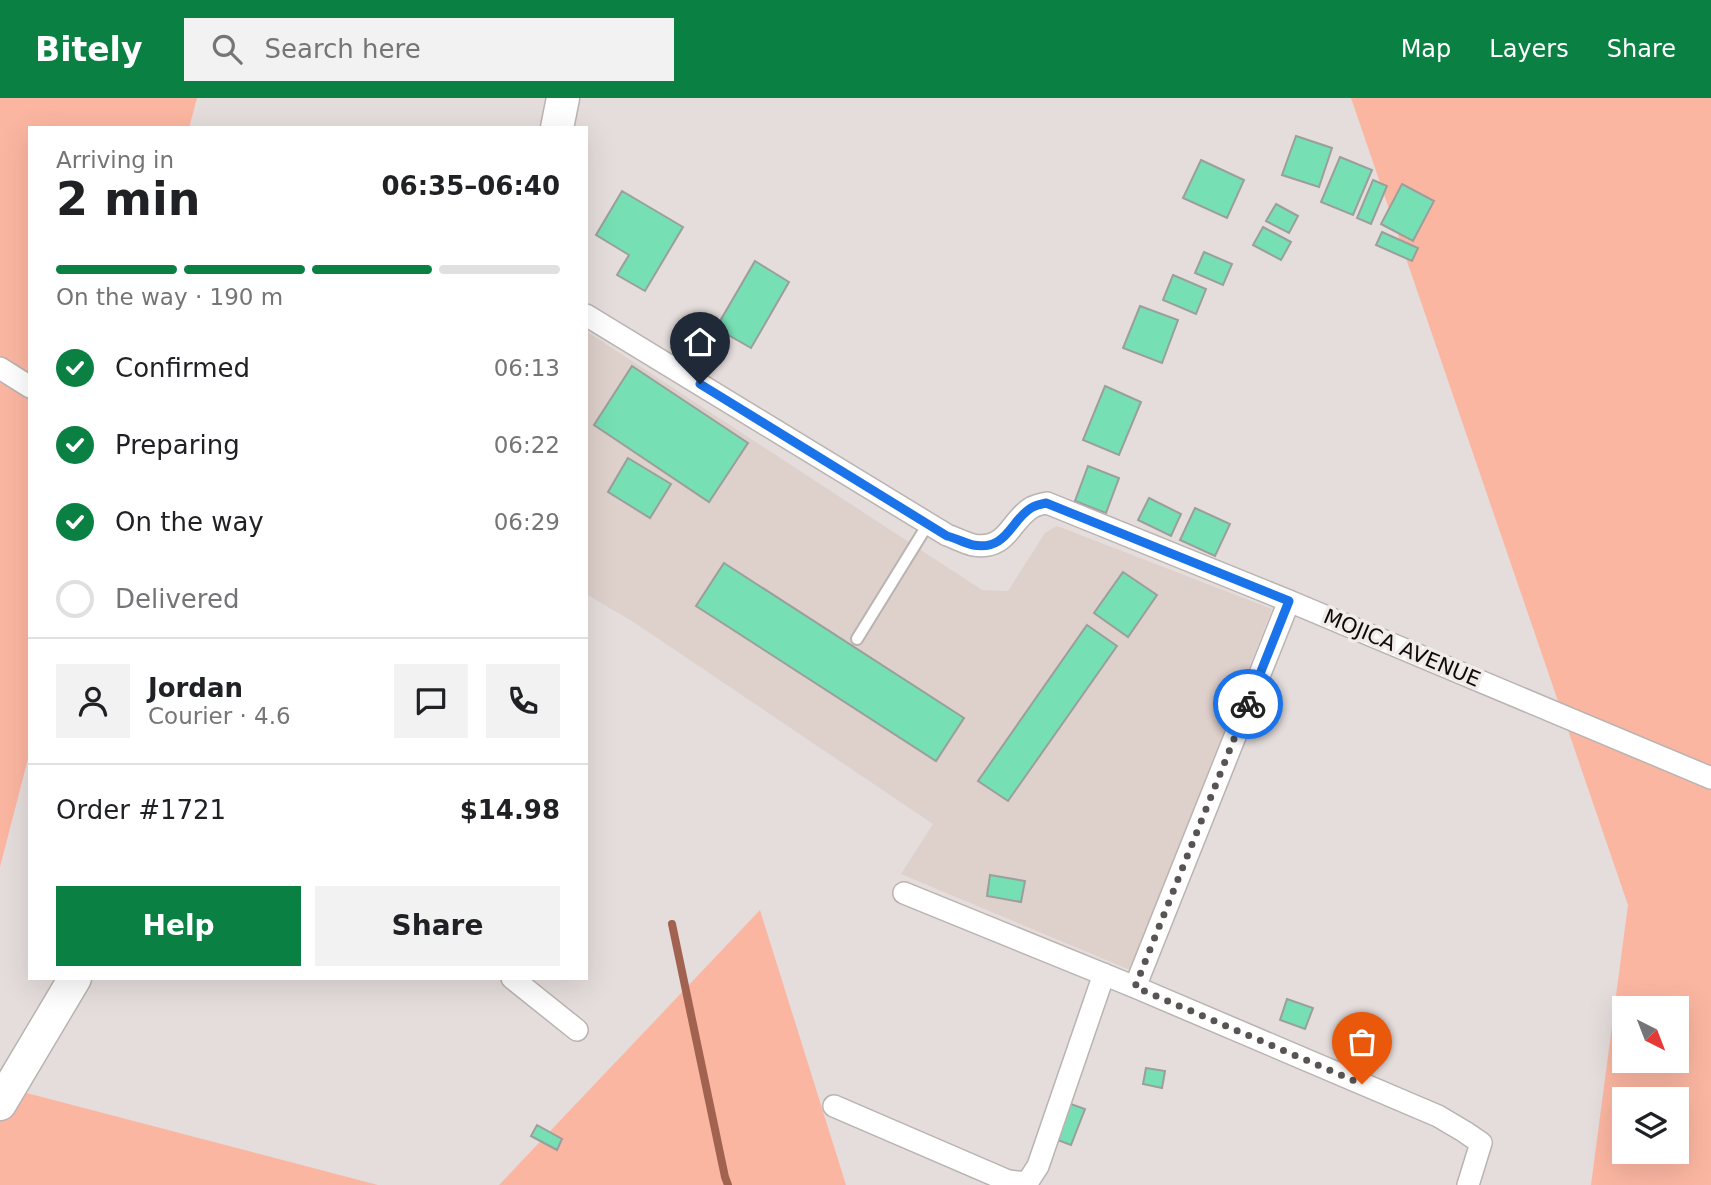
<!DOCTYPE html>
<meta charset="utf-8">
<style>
body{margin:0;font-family:"DejaVu Sans",sans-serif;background:#f2f2f2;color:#202124;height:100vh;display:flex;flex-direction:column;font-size:26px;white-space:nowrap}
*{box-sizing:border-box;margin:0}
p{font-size:23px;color:#757577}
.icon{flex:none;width:38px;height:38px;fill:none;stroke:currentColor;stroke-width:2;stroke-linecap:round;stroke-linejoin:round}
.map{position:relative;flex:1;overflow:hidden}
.drawer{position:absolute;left:28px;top:28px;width:560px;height:854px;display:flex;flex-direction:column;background:#fff;border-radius:0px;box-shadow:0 7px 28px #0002}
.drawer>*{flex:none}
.needle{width:46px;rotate:138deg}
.tools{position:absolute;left:1612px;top:898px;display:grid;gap:14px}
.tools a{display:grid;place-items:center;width:77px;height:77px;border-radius:0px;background:#fff;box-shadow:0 7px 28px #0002;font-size:35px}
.pin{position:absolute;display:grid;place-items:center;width:60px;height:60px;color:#fff;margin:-72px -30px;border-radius:50% 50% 50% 0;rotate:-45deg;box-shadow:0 0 7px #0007}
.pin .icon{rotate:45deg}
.courier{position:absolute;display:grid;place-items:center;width:70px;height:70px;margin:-35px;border:5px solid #1a73e8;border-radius:50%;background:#fff;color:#222;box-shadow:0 2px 9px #0007}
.summary em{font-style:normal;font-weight:700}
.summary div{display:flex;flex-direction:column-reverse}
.summary{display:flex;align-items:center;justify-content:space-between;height:119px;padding:0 28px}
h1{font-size:46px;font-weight:700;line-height:52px}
.bar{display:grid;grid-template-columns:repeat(4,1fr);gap:10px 7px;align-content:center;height:84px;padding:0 28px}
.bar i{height:9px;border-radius:5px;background:#e0e0e0}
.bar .active{background:#0b8043}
.bar p{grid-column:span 4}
.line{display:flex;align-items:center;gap:18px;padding:0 28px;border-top:2px solid #e0e0e0}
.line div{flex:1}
.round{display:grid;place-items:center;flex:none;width:74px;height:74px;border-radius:0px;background:#f2f2f2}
ol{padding:0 28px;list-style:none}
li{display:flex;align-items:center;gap:21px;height:77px}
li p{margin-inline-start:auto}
li .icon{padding:7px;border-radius:50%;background:#0b8043;color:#fff;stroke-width:4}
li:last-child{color:#757577}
li i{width:38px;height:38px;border:4px solid #e0e0e0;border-radius:50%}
.action{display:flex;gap:14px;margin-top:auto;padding:14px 28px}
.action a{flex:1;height:80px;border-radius:0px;background:#0b8043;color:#fff;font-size:28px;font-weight:700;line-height:80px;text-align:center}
.action a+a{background:#f2f2f2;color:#202124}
header{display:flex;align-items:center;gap:42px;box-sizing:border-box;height:98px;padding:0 35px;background:#0b8043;color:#fff}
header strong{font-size:33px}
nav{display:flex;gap:38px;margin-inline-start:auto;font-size:24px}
.search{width:490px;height:63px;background:#f2f2f2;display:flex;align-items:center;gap:18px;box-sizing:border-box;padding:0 24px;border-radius:0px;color:#757577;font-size:26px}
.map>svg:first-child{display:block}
.built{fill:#ded0cb}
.green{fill:#fbb6a1;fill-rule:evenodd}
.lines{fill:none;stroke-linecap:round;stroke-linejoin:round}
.stream{stroke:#a1624f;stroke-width:8}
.building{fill:#76dfb4;stroke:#9a9f9d;stroke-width:2}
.service-casing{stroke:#b9b3b1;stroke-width:14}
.minor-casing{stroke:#b9b3b1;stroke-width:24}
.secondary-casing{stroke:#b9b3b1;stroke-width:35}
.service{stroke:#fff;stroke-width:10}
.minor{stroke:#fff;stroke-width:21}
.secondary{stroke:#fff;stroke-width:32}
.done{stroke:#595454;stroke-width:7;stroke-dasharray:0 12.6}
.route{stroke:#1a73e8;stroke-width:9}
.labels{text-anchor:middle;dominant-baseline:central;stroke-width:7;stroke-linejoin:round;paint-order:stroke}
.street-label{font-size:21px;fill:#0e0b0b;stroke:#f1ebe9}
</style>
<header>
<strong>Bitely</strong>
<div class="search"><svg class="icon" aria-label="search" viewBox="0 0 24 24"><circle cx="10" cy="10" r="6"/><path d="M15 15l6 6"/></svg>Search here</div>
<nav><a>Map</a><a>Layers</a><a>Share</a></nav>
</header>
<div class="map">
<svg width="1711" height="1087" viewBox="0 0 1711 1087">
<rect width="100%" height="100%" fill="#e4dddb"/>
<path class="built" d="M586 233 982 492 1008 493 1045 435 1057 428 1272 511 1130 872 901 776 933 726 635 525 586 496Z"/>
<path class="green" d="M0 0H197L189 30H30V653L0 769Z
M1351 0H1711V1087H1591L1628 807ZM1624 910H1676V962H1624ZM1624 1001H1676V1054H1624Z
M760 812 846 1087H499Z
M0 988 378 1087H0Z"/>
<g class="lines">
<path class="stream" d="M672 826 725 1079 728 1087"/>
</g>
<path class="building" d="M1296 38 1332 50 1319 89 1282 77Z
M1340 59 1372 72 1353 117 1321 104Z
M1201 62 1244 82 1227 120 1183 100Z
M1373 82 1387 88 1371 126 1357 120Z
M1402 86 1434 103 1413 143 1381 126Z
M622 93 683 129 645 193 617 177 629 157 596 137Z
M1276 106 1298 118 1289 135 1266 123Z
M1263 129 1291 144 1281 162 1253 147Z
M1382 134 1418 150 1412 163 1376 147Z
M1204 154 1232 166 1223 187 1195 175Z
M755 163 789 184 751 250 716 230Z
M1173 177 1206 191 1196 216 1163 202Z
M1140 208 1178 222 1162 265 1123 250Z
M632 268 748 345 709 404 594 327Z
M1105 288 1141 304 1119 357 1083 342Z
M628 360 671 386 650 420 608 394Z
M1088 368 1119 380 1106 415 1075 403Z
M1149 400 1181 416 1171 438 1138 422Z
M1195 410 1230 426 1215 458 1180 442Z
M724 465 964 620 936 663 696 508Z
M1123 474 1157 497 1128 539 1094 515Z
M1087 527 1117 548 1008 703 978 683Z
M990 777 1025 783 1021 804 987 798Z
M1287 901 1313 910 1305 931 1280 922Z
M1146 970 1165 973 1162 990 1143 986Z
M1065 1004 1085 1011 1071 1047 1052 1040Z
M537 1027 562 1041 557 1052 531 1038Z"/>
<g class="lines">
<defs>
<path id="service" d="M857 541 928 426"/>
<path id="minor" d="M586 217 947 437C955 440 965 445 973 447 1007 453 1010 423 1031 410 1036 407 1041 406 1047 405L1289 503 1711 680
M0 270 30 289
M904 795 1135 889 1438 1018 1465 1034 1481 1045 1468 1087
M512 880 577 932
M1135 889 1289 503
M834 1008 1008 1083 1027 1085 1038 1068 1104 876"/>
<path id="secondary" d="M557 30 563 0
M0 1006 75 880"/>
</defs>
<use href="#service" class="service-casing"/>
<use href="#minor" class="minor-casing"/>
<use href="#secondary" class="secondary-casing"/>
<use href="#service" class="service"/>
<use href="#minor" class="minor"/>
<use href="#secondary" class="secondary"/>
</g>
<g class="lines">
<path class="done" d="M1248 606 1135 889 1362 986"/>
<path class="route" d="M700 286 947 438C955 440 965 445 973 447 1007 453 1010 423 1031 410 1036 407 1041 406 1046 405L1289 503 1248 606"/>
</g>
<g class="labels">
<g class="street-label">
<text transform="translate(1402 550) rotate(23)">MOJICA AVENUE</text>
</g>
</g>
</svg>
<div class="tools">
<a><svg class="needle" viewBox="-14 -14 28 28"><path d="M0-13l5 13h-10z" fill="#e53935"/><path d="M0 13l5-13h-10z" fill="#757577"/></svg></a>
<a><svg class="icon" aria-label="layers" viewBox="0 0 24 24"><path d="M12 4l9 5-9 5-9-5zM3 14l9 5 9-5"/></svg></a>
</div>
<div class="pin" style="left:1362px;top:986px;background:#ea580c"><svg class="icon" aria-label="bag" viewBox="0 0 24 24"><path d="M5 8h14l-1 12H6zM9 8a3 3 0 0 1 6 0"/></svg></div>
<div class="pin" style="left:700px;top:286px;background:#1f2937"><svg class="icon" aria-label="home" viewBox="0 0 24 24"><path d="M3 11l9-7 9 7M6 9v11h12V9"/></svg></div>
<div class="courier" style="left:1248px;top:606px"><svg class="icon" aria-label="bike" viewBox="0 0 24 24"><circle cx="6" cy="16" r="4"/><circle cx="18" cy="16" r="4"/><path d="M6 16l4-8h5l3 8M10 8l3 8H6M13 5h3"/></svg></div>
<section class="drawer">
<div class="summary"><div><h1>2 min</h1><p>Arriving in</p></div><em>06:35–06:40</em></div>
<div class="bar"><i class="active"></i><i class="active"></i><i class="active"></i><i></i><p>On the way · 190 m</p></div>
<ol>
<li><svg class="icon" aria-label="check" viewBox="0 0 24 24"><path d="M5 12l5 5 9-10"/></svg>Confirmed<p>06:13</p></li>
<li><svg class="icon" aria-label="check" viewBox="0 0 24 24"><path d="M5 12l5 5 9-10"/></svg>Preparing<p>06:22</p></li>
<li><svg class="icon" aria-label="check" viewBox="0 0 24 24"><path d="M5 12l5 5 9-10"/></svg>On the way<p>06:29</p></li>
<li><i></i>Delivered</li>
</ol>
<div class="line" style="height:126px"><a class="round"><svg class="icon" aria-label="person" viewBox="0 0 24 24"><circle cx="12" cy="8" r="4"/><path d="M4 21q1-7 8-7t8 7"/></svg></a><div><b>Jordan</b><p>Courier · 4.6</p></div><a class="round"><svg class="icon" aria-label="chat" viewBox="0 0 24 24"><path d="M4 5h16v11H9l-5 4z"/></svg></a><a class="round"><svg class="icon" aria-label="phone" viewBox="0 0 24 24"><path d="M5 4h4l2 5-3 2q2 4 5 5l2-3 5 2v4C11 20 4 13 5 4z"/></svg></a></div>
<div class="line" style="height:91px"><div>Order #1721</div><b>$14.98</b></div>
<div class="action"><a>Help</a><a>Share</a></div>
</section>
</div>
